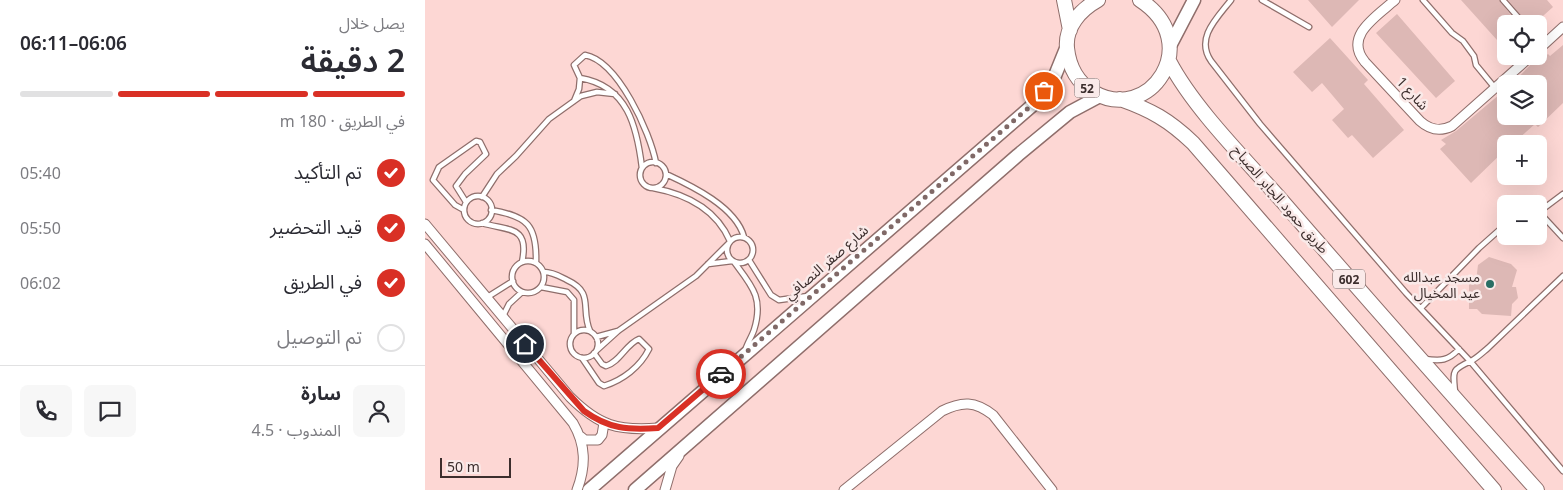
<!DOCTYPE html>
<html lang="ar">
<meta charset="utf-8">
<style>
body{margin:0;font-family:"Noto Sans","Noto Sans Arabic",sans-serif;background:#f7f7f7;color:#2b2b33;direction:rtl;height:100vh;display:flex;flex-direction:column;font-size:19px;white-space:nowrap}
*{box-sizing:border-box;margin:0}
p{font-size:16px;color:#7c7c81}
.icon{flex:none;width:28px;height:28px;fill:none;stroke:currentColor;stroke-width:2;stroke-linecap:round;stroke-linejoin:round}
.map{position:relative;flex:1;overflow:hidden;direction:ltr}
.panel{display:flex;flex-direction:column;background:#fff;width:425px}
.panel>*{flex:none}
.buttons{position:absolute;left:1072px;top:15px;display:grid;gap:10px}
.buttons a{display:grid;place-items:center;width:50px;height:50px;border-radius:8px;background:#fff;box-shadow:0 5px 20px #0002;font-size:25px}
.scale{position:absolute;left:15px;bottom:12px;width:71px;box-sizing:border-box;padding-left:5px;border:2px solid #3c2e2d;border-top:0;font-size:14px;line-height:18px;white-space:nowrap;color:#3c2e2d;-webkit-text-stroke:4px #faeae9;paint-order:stroke}
.pin{position:absolute;display:grid;place-items:center;width:42px;height:42px;color:#fff;margin:-21px;border:2px solid #fff;border-radius:50%;box-shadow:0 1px 5px #0007}
.courier{position:absolute;display:grid;place-items:center;width:50px;height:50px;margin:-25px;border:4px solid #d93025;border-radius:50%;background:#fff;color:#222;box-shadow:0 1px 6px #0007}
.head em{font-style:normal;font-weight:600}
.head div{display:flex;flex-direction:column-reverse}
.head{display:flex;align-items:center;justify-content:space-between;height:85px;padding:0 20px}
h1{font-size:32px;font-weight:600;line-height:38px}
.bar{display:grid;grid-template-columns:repeat(4,1fr);gap:8px 5px;align-content:center;height:60px;padding:0 20px}
.bar i{height:6px;border-radius:4px;background:#e1e1e2}
.bar .selected{background:#d93025}
.bar p{grid-column:span 4}
.line{display:flex;align-items:center;gap:12px;padding:0 20px;border-top:1px solid #e1e1e2}
.line div{flex:1}
.round{display:grid;place-items:center;flex:none;width:52px;height:52px;border-radius:8px;background:#f7f7f7}
ol{padding:0 20px;list-style:none}
li{display:flex;align-items:center;gap:15px;height:55px}
li p{margin-inline-start:auto}
li .icon{padding:5px;border-radius:50%;background:#d93025;color:#fff;stroke-width:4}
li:last-child{color:#7c7c81}
li i{width:28px;height:28px;border:2px solid #e1e1e2;border-radius:50%}
main{display:flex;flex:1;min-height:0}
.map>svg:first-child{display:block}
.building{fill:#ddb8b5}
.lines{fill:none;stroke-linecap:round;stroke-linejoin:round}
.service-casing{stroke:#8f6e6b;stroke-width:7}
.minor-casing{stroke:#8f6e6b;stroke-width:11}
.secondary-casing{stroke:#8f6e6b;stroke-width:15}
.primary-casing{stroke:#8f6e6b;stroke-width:16}
.service{stroke:#fff;stroke-width:4.5}
.minor{stroke:#fff;stroke-width:9}
.secondary{stroke:#fff;stroke-width:12}
.primary{stroke:#fff;stroke-width:14}
.done{stroke:#806967;stroke-width:5;stroke-dasharray:0 9}
.route{stroke:#d93025;stroke-width:6}
.poi-dot{fill:#286e64;stroke:#faeae9;stroke-width:2}
.labels{text-anchor:middle;dominant-baseline:central;stroke-width:5;stroke-linejoin:round;paint-order:stroke}
.shield{fill:#faeae9;stroke:#756665;stroke-width:1}
.shield-label{font-size:12px;font-weight:bold;fill:#3c2e2d}
.street-label{font-size:14px;fill:#3c2e2d;stroke:#faeae9}
.poi-label{font-size:14px;fill:#3c2e2d;stroke:#faeae9;text-anchor:end}
</style>
<main>
<div class="map">
<svg width="1138" height="490" viewBox="0 0 1138 490">
<rect width="100%" height="100%" fill="#fdd7d4"/>
<path class="building" d="M883 0H934L907 27Z
M1036 0H1074L1093 24H1081V50Z
M1083 0H1122L1128 7 1109 24H1103Z
M972 14 1030 81 1011 98 951 33Z
M905 38 943 80 939 84 979 130 948 158 927 135 923 138 907 120 919 109 897 83 887 92 868 72Z
M1138 45V103L1113 127 1110 124 1091 141 1081 144V149L1046 183 1015 149 1021 144 1016 140 1031 131 1081 89V116H1114V84H1087L1111 59 1114 62 1123 54 1125 56Z
M1064 257 1086 264 1092 270 1087 287H1091L1093 298 1087 304 1086 316 1057 314 1052 309H1044V279L1051 281 1053 265Z"/>
<g class="lines">
<defs>
<path id="service" d="M806 0C792 18 770 38 786 61L835 124 981 293 1045 361 1138 471
M837 0 884 27
M998 0 1027 33 1038 41 1049 56 1051 65 1070 88
M1078 0 1099 24
M155 78C203 86 212 127 217 168
M149 101 154 89 155 78 149 65 160 55C193 61 225 132 231 163
M215 175a13 13 0 1 1 26 0a13 13 0 1 1-26 0Z
M241 174C267 186 311 207 319 237
M228 188C261 194 291 209 305 241
M39 210a14 14 0 1 1 28 0a14 14 0 1 1-28 0Z
M57 197 72 174 91 156 124 119 156 96 172 92 190 94
M39 210 30 205 8 180 14 167 51 141 55 142 61 154 40 174 31 186 41 202
M66 210C102 216 112 225 111 262
M1114 212 1138 238
M1114 212 1138 194
M57 223C83 231 105 225 97 262
M302 250a13 13 0 1 1 26 0a13 13 0 1 1-26 0Z
M324 260 346 295 354 300 383 296
M87 277a16 16 0 1 1 32 0a16 16 0 1 1-32 0Z
M309 262C327 286 339 298 329 330 327 336 323 342 321 348
M283 264 307 261
M119 272C128 272 134 276 142 280 170 293 155 308 165 331
M116 287 142 292 149 300V334
M61 298 88 281
M996 308 1054 248 1081 224
M78 316 84 304 97 292
M145 344a14 14 0 1 1 28 0a14 14 0 1 1-28 0Z
M171 337 193 331
M172 350 193 331 271 276 304 243
M157 358 174 383 179 386C198 380 215 367 224 349L214 339C201 344 195 362 181 366L177 364 169 353
M1000 359C1016 361 1023 361 1034 349
M1030 392C1028 371 1026 370 1046 361 1052 358 1057 353 1063 348L1138 276"/>
<path id="minor" d="M970 0C952 16 918 36 940 62L995 121C1005 130 1015 132 1027 126L1106 56
M1114 49 1138 27
M0 224 145 397C174 426 193 431 233 428
M0 244 148 423C161 445 161 466 152 490
M155 436 160 440H173L177 435 179 423
M240 490 247 466 254 456
M419 490 517 411C537 401 550 401 568 415L627 490"/>
<path id="secondary" d="M746 44 769 0
M164 490 609 104 629 78 642 46
M210 490 593 155 645 112 675 96"/>
<path id="primary" d="M639 0 645 30
M673 0C655 10 640 27 642 48 644 67 652 82 668 92 724 125 781 43 715 0
M744 61C769 109 822 161 858 202 942 299 1027 395 1112 490
M695 99C726 110 744 120 768 143L1069 490"/>
</defs>
<use href="#service" class="service-casing"/>
<use href="#minor" class="minor-casing"/>
<use href="#secondary" class="secondary-casing"/>
<use href="#primary" class="primary-casing"/>
<use href="#service" class="service"/>
<use href="#minor" class="minor"/>
<use href="#secondary" class="secondary"/>
<use href="#primary" class="primary"/>
</g>
<g class="lines">
<path class="done" d="M296 374 608 104 619 91"/>
<path class="route" d="M100 344 159 411C184 429 203 430 233 428L296 374"/>
</g>
<circle class="poi-dot" cx="1065" cy="284" r="5"/>
<g class="labels">
<g class="shield">
<rect x="649.5" y="78.5" width="25" height="19" rx="4"/>
<rect x="908" y="269.5" width="32" height="19" rx="4"/>
</g>
<g class="shield-label">
<text x="662" y="88">52</text>
<text x="924" y="279">602</text>
</g>
<g class="street-label">
<text transform="translate(988 93) rotate(47)">شارع 1</text>
<text transform="translate(856 199) rotate(49)">طريق حمود الجابر الصباح</text>
<text transform="translate(401 262) rotate(-41)">شارع صقر النصافي</text>
</g>
<g class="poi-label">
<text x="1055" y="276">مسجد عبدالله<tspan x="1055" dy="16">عيد المخيال</tspan></text>
</g>
</g>
</svg>
<div class="buttons">
<a><svg class="icon" aria-label="locate" viewBox="0 0 24 24"><circle cx="12" cy="12" r="6"/><path d="M12 2v4M12 18v4M2 12h4M18 12h4"/></svg></a>
<a><svg class="icon" aria-label="layers" viewBox="0 0 24 24"><path d="M12 4l9 5-9 5-9-5zM3 14l9 5 9-5"/></svg></a>
<a>+</a>
<a>−</a>
</div>
<div class="scale">50 m</div>
<div class="pin" style="left:619px;top:91px;background:#ea580c"><svg class="icon" aria-label="bag" viewBox="0 0 24 24"><path d="M5 8h14l-1 12H6zM9 8a3 3 0 0 1 6 0"/></svg></div>
<div class="pin" style="left:100px;top:344px;background:#1f2937"><svg class="icon" aria-label="home" viewBox="0 0 24 24"><path d="M3 11l9-7 9 7M6 9v11h12V9"/></svg></div>
<div class="courier" style="left:296px;top:374px"><svg class="icon" aria-label="car" viewBox="0 0 24 24"><path d="M5 17H2v-5l4-1 3-4h7l3 4 3 1v5h-3M9 17h6M6 11h13"/><circle cx="7" cy="17" r="2"/><circle cx="17" cy="17" r="2"/></svg></div>
</div>
<section class="panel">
<div class="head"><div><h1>2 دقيقة</h1><p>يصل خلال</p></div><em>06:06–06:11</em></div>
<div class="bar"><i class="selected"></i><i class="selected"></i><i class="selected"></i><i></i><p>في الطريق · 180 m</p></div>
<ol>
<li><svg class="icon" aria-label="check" viewBox="0 0 24 24"><path d="M5 12l5 5 9-10"/></svg>تم التأكيد<p>05:40</p></li>
<li><svg class="icon" aria-label="check" viewBox="0 0 24 24"><path d="M5 12l5 5 9-10"/></svg>قيد التحضير<p>05:50</p></li>
<li><svg class="icon" aria-label="check" viewBox="0 0 24 24"><path d="M5 12l5 5 9-10"/></svg>في الطريق<p>06:02</p></li>
<li><i></i>تم التوصيل</li>
</ol>
<div class="line" style="height:90px"><a class="round"><svg class="icon" aria-label="person" viewBox="0 0 24 24"><circle cx="12" cy="8" r="4"/><path d="M4 21q1-7 8-7t8 7"/></svg></a><div><b>سارة</b><p>المندوب · 4.5</p></div><a class="round"><svg class="icon" aria-label="chat" viewBox="0 0 24 24"><path d="M4 5h16v11H9l-5 4z"/></svg></a><a class="round"><svg class="icon" aria-label="phone" viewBox="0 0 24 24"><path d="M5 4h4l2 5-3 2q2 4 5 5l2-3 5 2v4C11 20 4 13 5 4z"/></svg></a></div>
</section>
</main>
